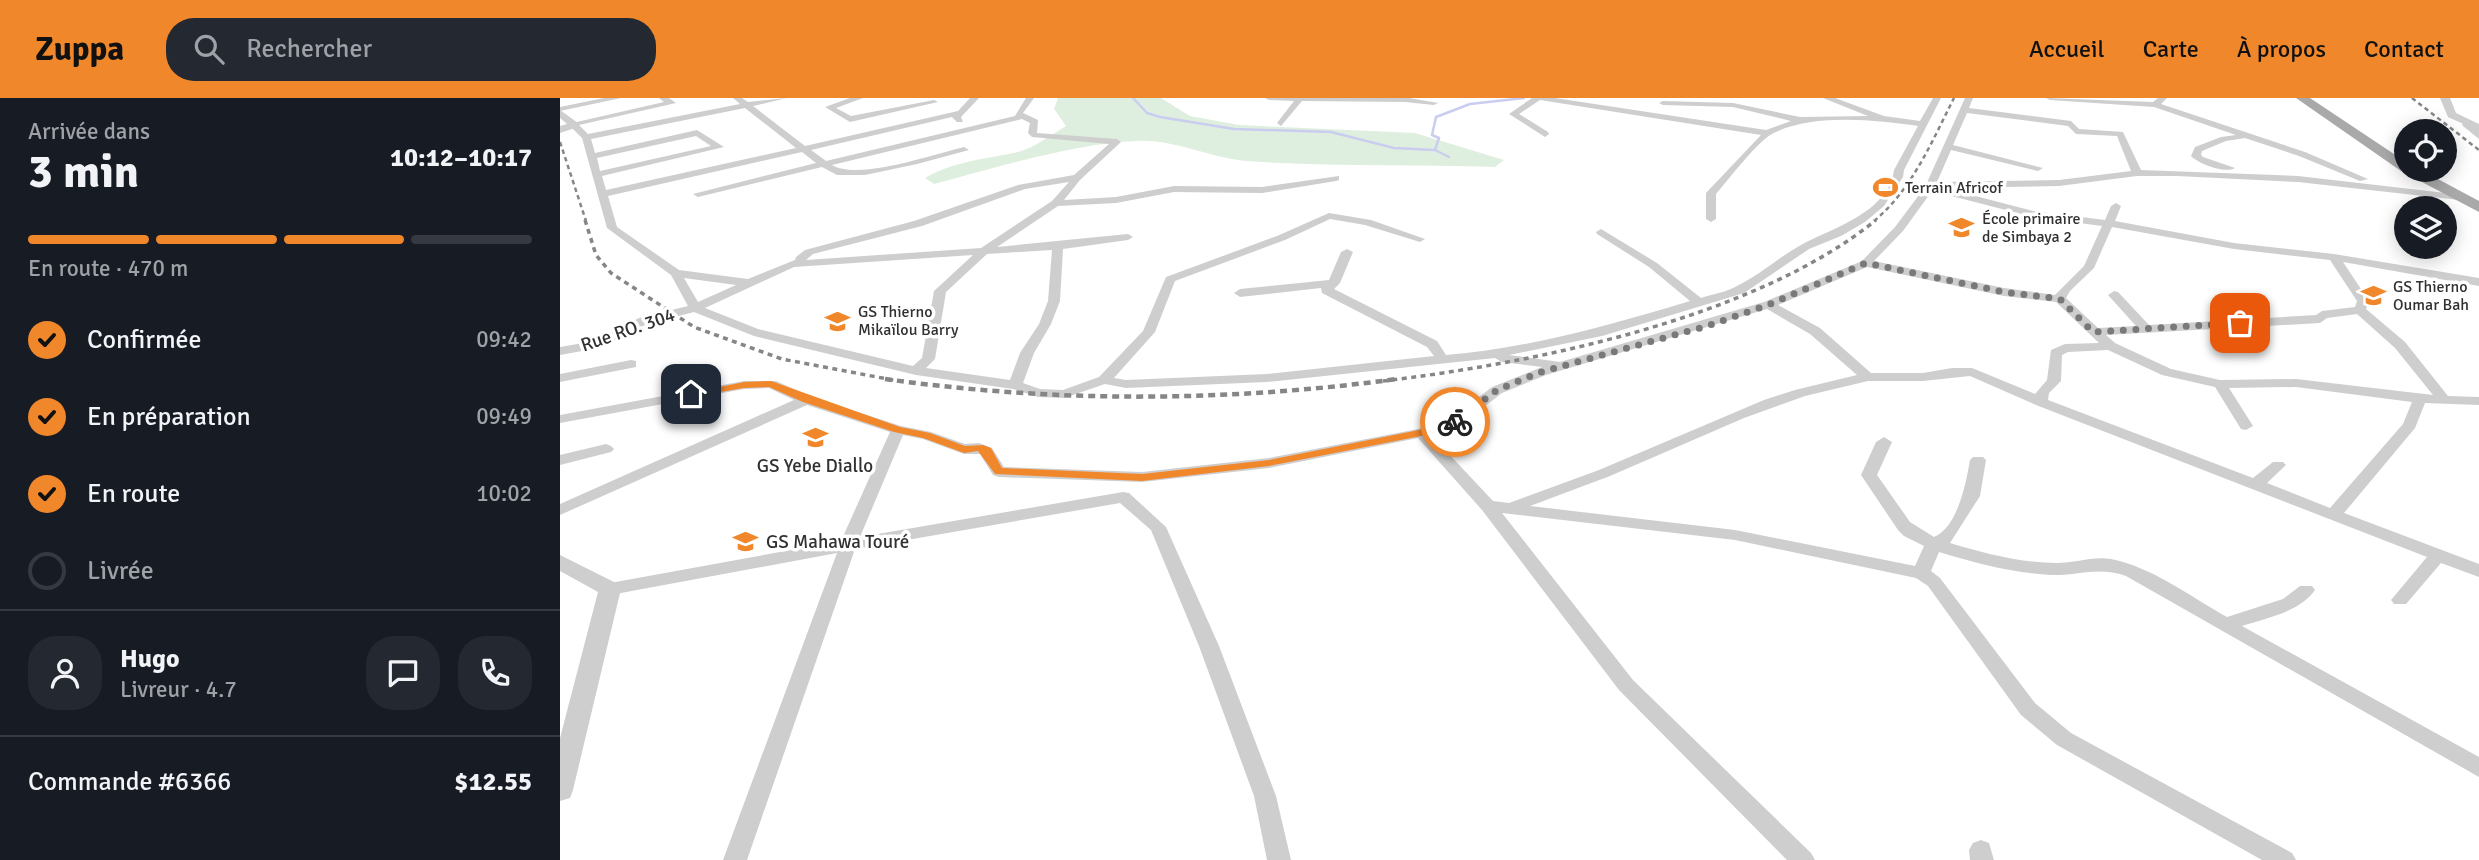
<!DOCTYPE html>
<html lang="fr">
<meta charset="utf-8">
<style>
body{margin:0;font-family:Signika,sans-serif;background:#242831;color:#f1f3f6;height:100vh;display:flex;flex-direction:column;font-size:26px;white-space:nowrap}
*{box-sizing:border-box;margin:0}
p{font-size:23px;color:#9ea1a6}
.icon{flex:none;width:38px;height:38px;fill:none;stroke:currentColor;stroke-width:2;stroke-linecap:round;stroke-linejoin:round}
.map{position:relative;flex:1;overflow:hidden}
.panel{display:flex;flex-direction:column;background:#171b24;width:560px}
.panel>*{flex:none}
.buttons{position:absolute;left:1834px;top:21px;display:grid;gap:14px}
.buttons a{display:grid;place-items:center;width:63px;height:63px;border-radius:50%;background:#171b24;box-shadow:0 4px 18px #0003;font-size:35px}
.pin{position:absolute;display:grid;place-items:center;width:60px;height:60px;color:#fff;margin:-30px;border-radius:14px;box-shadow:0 4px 10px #0006}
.courier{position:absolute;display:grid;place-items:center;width:70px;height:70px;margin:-35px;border:5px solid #f1872b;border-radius:50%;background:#fff;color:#222;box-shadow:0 2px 9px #0007}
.headline em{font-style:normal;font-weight:700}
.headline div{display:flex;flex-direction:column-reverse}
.headline{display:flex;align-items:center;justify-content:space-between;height:119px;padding:0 28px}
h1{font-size:46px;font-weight:700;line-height:52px}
.bar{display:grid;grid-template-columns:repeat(4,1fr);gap:10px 7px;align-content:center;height:84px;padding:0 28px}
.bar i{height:9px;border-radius:5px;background:#363941}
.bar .active{background:#f1872b}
.bar p{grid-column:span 4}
.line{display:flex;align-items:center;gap:18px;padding:0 28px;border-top:2px solid #363941}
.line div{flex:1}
.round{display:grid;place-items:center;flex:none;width:74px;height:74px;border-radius:28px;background:#242831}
ol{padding:0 28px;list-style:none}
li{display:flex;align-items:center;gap:21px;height:77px}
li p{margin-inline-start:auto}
li .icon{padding:7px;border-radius:50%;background:#f1872b;color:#111;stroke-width:4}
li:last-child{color:#9ea1a6}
li i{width:38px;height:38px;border:4px solid #363941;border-radius:50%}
header{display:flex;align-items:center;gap:42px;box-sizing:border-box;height:98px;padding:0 35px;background:#f1872b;color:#111}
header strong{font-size:33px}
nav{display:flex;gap:38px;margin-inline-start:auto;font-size:24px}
.search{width:490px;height:63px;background:#242831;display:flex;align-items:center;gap:18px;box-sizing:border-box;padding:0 24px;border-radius:28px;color:#9ea1a6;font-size:26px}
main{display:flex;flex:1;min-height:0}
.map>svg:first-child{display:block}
.green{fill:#dfefdf}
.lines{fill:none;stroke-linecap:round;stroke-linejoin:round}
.stream{stroke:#cacdef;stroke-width:2.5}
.minor{fill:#cecece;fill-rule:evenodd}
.tertiary{fill:#cecece;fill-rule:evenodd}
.primary{fill:#a9a9a9;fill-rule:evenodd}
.rail-far2{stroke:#868686;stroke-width:2.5;stroke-dasharray:4.5 3.5;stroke-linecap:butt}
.rail-far1{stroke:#868686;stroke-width:3.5;stroke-dasharray:5 4.5;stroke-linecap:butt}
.rail{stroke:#868686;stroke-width:4.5;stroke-dasharray:7 5;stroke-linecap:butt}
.route{fill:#f1872b}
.done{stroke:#797979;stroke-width:7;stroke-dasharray:0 12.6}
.labels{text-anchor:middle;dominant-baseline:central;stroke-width:7;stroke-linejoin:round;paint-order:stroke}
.far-poi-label{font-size:16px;fill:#313131;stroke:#fff;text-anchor:start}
.street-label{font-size:19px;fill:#313131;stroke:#fff}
.poi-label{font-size:19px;fill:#313131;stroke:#fff}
</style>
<header>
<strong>Zuppa</strong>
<div class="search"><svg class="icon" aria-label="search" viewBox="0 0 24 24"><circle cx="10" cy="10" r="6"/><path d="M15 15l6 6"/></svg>Rechercher</div>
<nav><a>Accueil</a><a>Carte</a><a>À propos</a><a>Contact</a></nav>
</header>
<main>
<section class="panel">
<div class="headline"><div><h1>3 min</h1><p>Arrivée dans</p></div><em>10:12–10:17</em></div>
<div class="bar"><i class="active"></i><i class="active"></i><i class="active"></i><i></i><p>En route · 470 m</p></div>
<ol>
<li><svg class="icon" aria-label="check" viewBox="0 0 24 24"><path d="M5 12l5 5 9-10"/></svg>Confirmée<p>09:42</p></li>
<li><svg class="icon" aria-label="check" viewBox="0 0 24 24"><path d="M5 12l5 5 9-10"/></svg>En préparation<p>09:49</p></li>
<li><svg class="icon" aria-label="check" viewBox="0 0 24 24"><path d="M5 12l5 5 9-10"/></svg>En route<p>10:02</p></li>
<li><i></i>Livrée</li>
</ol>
<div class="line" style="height:126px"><a class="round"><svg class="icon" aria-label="person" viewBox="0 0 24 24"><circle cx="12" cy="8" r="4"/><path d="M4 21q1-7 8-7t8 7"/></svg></a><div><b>Hugo</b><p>Livreur · 4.7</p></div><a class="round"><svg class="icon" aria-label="chat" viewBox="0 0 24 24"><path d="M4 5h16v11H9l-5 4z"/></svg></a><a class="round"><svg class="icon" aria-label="phone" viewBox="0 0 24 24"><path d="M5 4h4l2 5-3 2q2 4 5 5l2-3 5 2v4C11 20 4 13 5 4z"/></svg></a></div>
<div class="line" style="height:91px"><div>Commande #6366</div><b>$12.55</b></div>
</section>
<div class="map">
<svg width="1919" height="762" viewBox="0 0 1919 762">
<rect width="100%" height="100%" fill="#fff"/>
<path class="green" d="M498 0H601L630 18 679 27 855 35 944 62 935 69C852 66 769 69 686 63 650 60 613 41 577 43 516 45 434 70 374 86L365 80C394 63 426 61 458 54 474 50 492 36 506 28L494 11Z"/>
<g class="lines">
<path class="stream" d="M573 0 587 15 600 19 674 31 771 34 834 50 875 52 889 59
M875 52 879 40 872 37 876 19 910 6 964 0"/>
<path class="minor" d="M44 0H61L0 13V9Z
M99 0H109L116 5 19 27 28 36 180 6 173 0H182L188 4 227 0 193 8 245 48 398 13 410 0H419L401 19 403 24H397L392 19 251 52 266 63 455 18 466 0H474L463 15 478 22 477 35 557 41 561 44 520 82 504 102 556 99 614 88 702 89 779 78V82L776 83 702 95 614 94 556 105 498 108 437 149 568 136 573 139 568 142 503 151 500 203 491 226 474 255 463 285 480 291 503 292 539 279 583 233 606 179 717 138 769 115 811 122 865 141 860 144 805 127 770 121 725 142 615 183 595 234 554 280 566 282 707 276 874 258 867 249 762 195 761 190 680 199 674 195 680 191 769 182 781 154 787 151 793 154 780 185 774 191 877 243 886 257C970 250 1050 227 1130 203L1089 169 1037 136 1036 134 1041 131 1097 165 1141 200C1153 196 1167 194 1177 188 1200 177 1219 159 1241 147 1272 130 1328 115 1334 72L1358 28C1316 22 1251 15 1212 36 1197 44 1169 81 1156 96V121L1151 124 1146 121V95L1201 37 980 2 959 16 988 34 989 36 985 39 949 16 972 0H995L1206 32 1231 23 1173 9 1103 7 1099 5 1103 3 1173 5 1240 19 1308 18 1263 0H1275L1324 18 1360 23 1373 0H1381L1344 72 1343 79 1324 108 1305 124 1281 138 1249 151 1184 195 1042 238 949 257 1000 264 1204 204 1302 163 1335 129 1365 89 1405 0H1413L1409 10 1511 23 1519 31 1563 34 1581 72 1738 78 1903 97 1904 99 1899 102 1738 84 1617 78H1577L1499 88 1385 90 1473 113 1545 122 1551 108 1556 105 1561 108 1555 123 1674 145 1774 156 1919 180V188L1783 164 1809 203 1806 211 1845 244 1888 298 1919 299V307L1865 305 1855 330 1784 415 1919 466V479L1881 465 1846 506H1834L1831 502 1867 459 1476 307 1410 278 1363 283H1308L1245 298 1184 320 1050 378 970 408 1175 432 1355 468 1364 448 1344 438 1338 432 1301 377 1316 344 1324 339 1332 344 1317 377 1350 424 1374 439C1398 429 1406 385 1410 362L1413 359H1423L1426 362 1420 398 1390 445C1423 455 1461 465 1497 465 1515 465 1533 458 1551 461 1592 469 1631 499 1667 519L1723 501 1740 488H1752L1755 492C1740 514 1706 520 1682 528L1919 659V679L1566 478C1537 468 1519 478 1491 477 1453 475 1415 465 1379 454L1371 473 1380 480 1475 605 1511 635 1732 755 1736 762H1702L1497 647 1461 617 1368 488 1356 480 1175 442 942 415 1073 582 1251 755 1255 762H1227L1059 592 922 412 858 340 709 370 582 384 439 379 433 377 420 356H404L363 341 343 337 300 439 563 394 569 395 606 429 659 548 716 698 731 762H707L694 698 639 548 591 432 560 405 295 451 187 762H163L277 455 50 497 44 495 41 491 44 487 50 485 281 443 330 334 247 307 0 417V406L234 302 209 290 184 291 0 325V317L184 283H216L251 299 341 328 371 334 405 346 419 345 432 350 444 369 582 374 709 360 858 331 892 320 932 289 982 269 942 264 935 260 707 284 566 290 545 286 504 300 478 299 453 291 356 277 194 238 134 214 87 226 44 249 0 257V249L35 243 79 220 128 208 111 177 47 130 22 40 8 26 104 4ZM185 10 236 50 46 92 42 78 164 49 137 32 35 55 31 41ZM1407 15 1508 28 1516 36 1557 38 1571 73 1499 82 1377 84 1391 52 1478 73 1483 70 1393 47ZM462 21 470 25 468 35 472 39 549 46 514 77 458 87 354 123 245 152 236 159 235 162 188 181 119 172 57 129 48 98 242 54 256 65 133 96 138 99 262 69 277 77H305L357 66 409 52 404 49C374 56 298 83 272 67ZM136 38 151 48 40 73 37 60ZM509 84 492 103 421 150 246 162 253 156 362 128 465 91ZM1372 93 1473 119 1542 128 1524 168 1495 197 1444 190 1314 163 1343 133ZM1552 129 1674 151 1770 162 1797 203 1795 209 1762 213 1756 217 1589 227 1558 194 1554 193 1548 197 1576 228 1538 230 1506 200 1510 193 1534 170ZM492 152 488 203 479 226 460 255 450 282 366 270 375 261 386 194 427 156ZM413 157 374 193 362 260 353 268 198 231 145 210 234 169ZM1307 169 1444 198 1496 204 1539 245 1505 246 1491 252 1487 282 1475 296 1412 270H1392L1363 275H1311L1260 230 1218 207ZM124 180 176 187 138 204ZM1207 211 1250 236 1297 277 1235 292 1204 302 1039 372 949 405 933 403 871 337 902 326 942 295 986 277ZM1797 216 1835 250 1873 297 1736 281 1660 282 1611 271 1555 245 1546 237 1760 225 1767 220ZM1548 252 1602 277 1655 289 1681 331 1686 332 1693 328 1669 290 1736 289 1852 304 1843 326 1770 410 1707 385 1726 367 1723 364H1713L1693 380 1488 302 1489 295 1501 283 1502 257 1508 254Z
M290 0H303L276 10 291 18 374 2 378 4 290 24 265 9Z
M705 0H849L878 5 874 7 845 4 742 3 721 28 717 25 734 3 709 2Z
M1486 0 1593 4 1598 0H1607L1601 6 1745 54 1808 81 1800 83 1739 58 1685 40 1666 43 1642 53 1641 57 1643 59 1675 70C1665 76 1639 66 1631 58L1635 49 1661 39 1676 37 1594 9 1490 2Z
M1906 23 1919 33V41L1903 28 1902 26Z
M71 262 76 263V269L0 284V276Z
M46 346 51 348 54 351 51 354 0 367V357Z
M1421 742 1429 745 1434 762H1410L1409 752 1413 745Z"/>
<path class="tertiary" d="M1880 0H1890L1896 15 1919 26V33L1888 19Z
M0 12 18 25V29L0 35V28L7 26 0 20Z
M0 457 58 486 61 491 13 692 10 700 0 703V640L38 494 0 473Z"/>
<path class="primary" d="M1736 0H1750L1846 64V72H1861L1919 103V114L1841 73Z"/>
<path class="rail-far2" d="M1852 0 1919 52
M0 44 26 123
M1314 123C1352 92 1372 43 1394 0"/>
<path class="rail-far1" d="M25 122 36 157 51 175 134 229 222 261 338 283
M823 283C976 265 1195 220 1316 122"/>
<path class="rail" d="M325 281C496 305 667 304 837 281"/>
</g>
<path class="route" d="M211 283 340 329 370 335 405 348 423 347 431 350 442 370 582 376 709 362 859 332 895 320 901 324 861 338 709 368 582 383 435 376 418 353 404 355 363 340 334 334 243 304 209 289 184 290 131 299 126 296 184 284Z"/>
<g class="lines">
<path class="done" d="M895 324 937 292 981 274 1147 228 1208 207 1306 165 1444 194 1500 201 1533 234 1680 225"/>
</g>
<defs>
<symbol id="stadium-bare" viewBox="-9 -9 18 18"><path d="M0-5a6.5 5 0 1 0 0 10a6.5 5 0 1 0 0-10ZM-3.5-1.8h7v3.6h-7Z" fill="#f1872b" stroke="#fff" stroke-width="2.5" paint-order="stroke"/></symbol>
<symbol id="school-bare" viewBox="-9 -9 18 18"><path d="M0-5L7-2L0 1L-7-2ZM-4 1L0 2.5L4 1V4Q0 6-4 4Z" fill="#f1872b" stroke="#fff" stroke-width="2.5" paint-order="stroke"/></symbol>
</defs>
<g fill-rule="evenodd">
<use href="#stadium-bare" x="1308" y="72" width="35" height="35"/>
<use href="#school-bare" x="1384" y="112" width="35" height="35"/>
<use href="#school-bare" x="1796" y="180" width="35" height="35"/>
<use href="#school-bare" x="260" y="206" width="35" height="35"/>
<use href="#school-bare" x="238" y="322" width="35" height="35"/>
<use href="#school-bare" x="168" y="426" width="35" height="35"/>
</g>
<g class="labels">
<g class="far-poi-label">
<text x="1345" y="90">Terrain Africof</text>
<text x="1422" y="121">École primaire<tspan x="1422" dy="18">de Simbaya 2</tspan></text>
<text x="1833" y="189">GS Thierno<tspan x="1833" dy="18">Oumar Bah</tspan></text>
<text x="298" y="214">GS Thierno<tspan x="298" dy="18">Mikaïlou Barry</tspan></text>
</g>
<g class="street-label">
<text transform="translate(68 232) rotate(-19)">Rue RO. 304</text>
</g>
<g class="poi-label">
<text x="255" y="368">GS Yebe Diallo</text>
<text x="206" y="444" text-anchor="start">GS Mahawa Touré</text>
</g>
</g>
</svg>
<div class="buttons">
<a><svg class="icon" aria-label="locate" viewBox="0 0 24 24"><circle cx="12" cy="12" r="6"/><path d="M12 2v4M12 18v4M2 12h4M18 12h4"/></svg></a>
<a><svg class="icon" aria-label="layers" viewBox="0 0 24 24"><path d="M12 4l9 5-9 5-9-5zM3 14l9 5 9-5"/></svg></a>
</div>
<div class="pin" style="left:1680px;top:225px;background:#ea580c"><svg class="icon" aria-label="bag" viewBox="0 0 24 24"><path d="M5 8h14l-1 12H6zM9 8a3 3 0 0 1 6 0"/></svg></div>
<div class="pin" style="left:131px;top:296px;background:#1f2937"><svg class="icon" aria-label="home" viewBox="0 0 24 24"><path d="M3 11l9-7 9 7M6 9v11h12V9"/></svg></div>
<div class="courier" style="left:895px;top:324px"><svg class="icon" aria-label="bike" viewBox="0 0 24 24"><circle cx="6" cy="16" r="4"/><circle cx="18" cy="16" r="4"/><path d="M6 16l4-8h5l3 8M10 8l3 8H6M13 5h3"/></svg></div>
</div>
</main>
